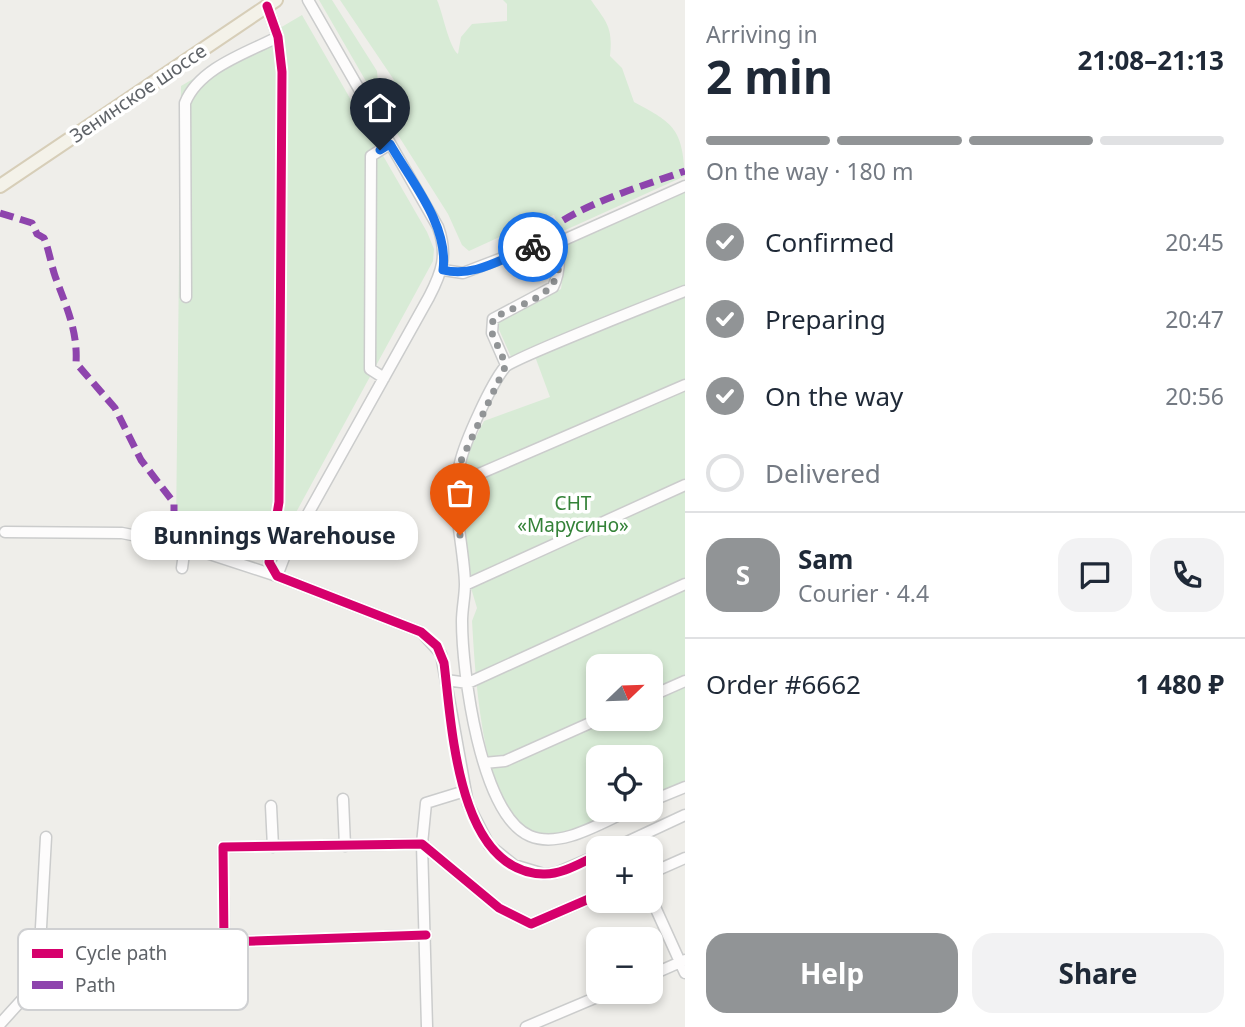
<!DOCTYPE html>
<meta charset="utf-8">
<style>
body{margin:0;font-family:"Noto Sans",sans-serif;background:#f2f2f3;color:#1f2937;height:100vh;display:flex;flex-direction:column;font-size:26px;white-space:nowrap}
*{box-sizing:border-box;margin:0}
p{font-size:23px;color:#747a83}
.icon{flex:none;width:38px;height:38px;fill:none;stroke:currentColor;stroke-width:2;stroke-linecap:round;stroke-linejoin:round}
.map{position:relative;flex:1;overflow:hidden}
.sheet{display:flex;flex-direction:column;background:#fff;width:560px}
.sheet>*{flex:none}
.needle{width:46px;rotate:67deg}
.buttons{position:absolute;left:586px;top:654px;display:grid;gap:14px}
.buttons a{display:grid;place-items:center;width:77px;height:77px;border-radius:14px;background:#fff;box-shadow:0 4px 10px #0003;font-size:35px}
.pin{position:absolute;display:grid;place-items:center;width:60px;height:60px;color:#fff;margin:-72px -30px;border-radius:50% 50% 50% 0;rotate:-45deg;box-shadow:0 0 7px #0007}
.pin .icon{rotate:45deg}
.courier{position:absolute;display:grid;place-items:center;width:70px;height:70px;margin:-35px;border:5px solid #1a73e8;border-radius:50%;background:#fff;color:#222;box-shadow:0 2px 9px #0007}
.bubble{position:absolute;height:49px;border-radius:21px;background:#fff;box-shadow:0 4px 10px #0003;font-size:23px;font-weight:700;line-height:49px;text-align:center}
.overview em{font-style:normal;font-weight:700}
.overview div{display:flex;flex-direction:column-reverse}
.overview{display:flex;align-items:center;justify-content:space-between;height:119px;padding:0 21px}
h1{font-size:46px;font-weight:700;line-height:52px}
.bar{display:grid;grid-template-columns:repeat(4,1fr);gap:10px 7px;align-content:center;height:84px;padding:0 21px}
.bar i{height:9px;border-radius:5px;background:#e0e1e3}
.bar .selected{background:#919496}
.bar p{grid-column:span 4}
.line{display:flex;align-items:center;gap:18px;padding:0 21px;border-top:2px solid #e0e1e3}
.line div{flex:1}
.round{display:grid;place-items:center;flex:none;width:74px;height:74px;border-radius:21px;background:#f2f2f3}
ol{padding:0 21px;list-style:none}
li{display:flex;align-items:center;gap:21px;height:77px}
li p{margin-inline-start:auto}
li .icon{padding:7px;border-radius:50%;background:#919496;color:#fff;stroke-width:4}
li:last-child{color:#747a83}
li i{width:38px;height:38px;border:4px solid #e0e1e3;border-radius:50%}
.button{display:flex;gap:14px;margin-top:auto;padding:14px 21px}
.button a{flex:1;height:80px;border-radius:21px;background:#919496;color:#fff;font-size:28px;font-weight:700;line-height:80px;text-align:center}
.button a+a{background:#f2f2f3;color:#1f2937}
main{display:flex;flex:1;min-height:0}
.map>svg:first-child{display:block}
.green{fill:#d8ebd6;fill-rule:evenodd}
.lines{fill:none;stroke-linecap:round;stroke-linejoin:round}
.minor-casing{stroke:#cbcccc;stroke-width:13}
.major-casing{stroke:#d7ceb8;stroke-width:16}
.minor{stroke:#fdfcfc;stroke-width:10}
.major{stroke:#f4f2e9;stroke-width:12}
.quiet{stroke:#8e44ad;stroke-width:7;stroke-dasharray:14 7;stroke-linecap:butt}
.cycleway-casing{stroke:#fff;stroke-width:13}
.cycleway{stroke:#d6006c;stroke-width:9}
.done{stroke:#919496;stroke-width:7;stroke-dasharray:0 12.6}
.route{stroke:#1a73e8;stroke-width:9}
.labels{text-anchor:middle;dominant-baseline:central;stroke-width:7;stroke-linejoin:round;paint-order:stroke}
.street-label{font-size:19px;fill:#5f6368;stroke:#fff}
.park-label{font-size:19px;fill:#348238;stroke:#fff}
.key{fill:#fff;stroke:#cfd0d2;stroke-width:2}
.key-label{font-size:19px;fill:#5f6368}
</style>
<main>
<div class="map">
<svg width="685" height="1027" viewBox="0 0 685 1027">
<rect width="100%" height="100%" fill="#efeeea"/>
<path class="green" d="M319 0H332L377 71 378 83H367Z
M340 0H437C443 14 449 47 458 54L461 37 472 24 507 21V4L503 0H591C607 23 613 27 610 56L622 68 634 102C675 124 682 129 685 176L561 232 554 215 540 220 535 230 519 228 469 251 462 245 448 214 372 94 394 80Z
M302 15 427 232 434 249 433 261 269 562 176 529 181 86Z
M685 192V781L651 795V758H598V810H617C595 819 565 840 541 836 481 827 475 667 472 621L477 608 468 578 461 510 462 465 484 421 550 397 533 351 512 359 497 325 501 318 561 289 567 245ZM598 667H651V719H598Z"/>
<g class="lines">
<defs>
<path id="minor" d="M267 6 278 37 282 72 279 502 269 555V562L277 575
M443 270 463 273 531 247 557 243 685 186
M186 297 185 103C199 68 246 53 278 37
M506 365 492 333 493 319 553 287C560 273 560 258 557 243
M384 378 370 369 371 156 390 144
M458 483 685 385
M5 532 122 533 182 545 277 576 421 632 441 654 468 804 489 845 514 865 544 874 556 873 598 855
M182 568 185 546
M277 576 285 555 429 297C442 272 448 255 438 227L308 0
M465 585 685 485
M446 680 468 683 685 584
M651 696 685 681
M484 763 505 761 599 719
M343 799 345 846
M651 801 685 787
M271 806 273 847
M630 810C602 822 561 849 530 836 480 815 462 670 462 621 462 609 465 596 465 584 464 545 450 502 460 463 465 441 491 384 505 367 512 359 662 300 685 291
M612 849 685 815
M651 873 685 858
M651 898 685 973
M426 935 224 942 223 847 422 844 499 908 531 924 598 895
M651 975 685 960
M0 1024 38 982 46 837
M427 1027 422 844 426 803 465 791
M526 1027 609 992"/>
<path id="major" d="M0 186 276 0"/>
</defs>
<use href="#minor" class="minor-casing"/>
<use href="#major" class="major-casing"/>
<use href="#minor" class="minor"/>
<use href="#major" class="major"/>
<path class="quiet" d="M0 213 32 223 37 234 44 238C49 250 51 264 55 276 66 306 78 331 76 363L115 408 141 460 174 503V543
M531 247C563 208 638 188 685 171"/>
<defs>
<path id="cycleway" d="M267 6 278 37 282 72 279 502 269 562 277 576 421 632 437 646 444 663C452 726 457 871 543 874 562 875 582 862 598 855
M426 935 224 942 223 847 422 844 499 908 531 924 598 895"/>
</defs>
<use href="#cycleway" class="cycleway-casing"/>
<use href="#cycleway" class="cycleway"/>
</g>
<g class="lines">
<path class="done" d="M460 535V463L506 365 492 333 493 318C531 298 568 297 557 243L533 247"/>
<path class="route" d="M380 150 390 144C411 181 449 225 443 270 476 278 503 257 533 247"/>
</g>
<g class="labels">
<g class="street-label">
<text transform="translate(138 93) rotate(-34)">Зенинское шоссе</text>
</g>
<g class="park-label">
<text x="573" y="503">СНТ<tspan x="573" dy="22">«Марусино»</tspan></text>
</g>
</g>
<rect x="18" y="929" width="230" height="81" rx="10" class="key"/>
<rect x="32" y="949" width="31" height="9" fill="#d6006c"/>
<rect x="32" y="981" width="31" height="8" fill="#8e44ad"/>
<g class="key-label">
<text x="75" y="960">Cycle path</text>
<text x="75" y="992">Path</text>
</g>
</svg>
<div class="buttons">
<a><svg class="needle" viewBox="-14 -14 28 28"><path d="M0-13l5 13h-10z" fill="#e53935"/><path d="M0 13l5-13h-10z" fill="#747a83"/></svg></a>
<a><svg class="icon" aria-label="locate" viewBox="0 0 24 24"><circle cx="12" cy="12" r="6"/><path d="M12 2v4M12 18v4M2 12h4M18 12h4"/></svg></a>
<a>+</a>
<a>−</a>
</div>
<div class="pin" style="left:460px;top:535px;background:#ea580c"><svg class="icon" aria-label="bag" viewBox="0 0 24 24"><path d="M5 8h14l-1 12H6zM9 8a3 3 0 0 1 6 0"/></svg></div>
<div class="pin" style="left:380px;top:150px;background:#1f2937"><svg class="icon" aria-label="home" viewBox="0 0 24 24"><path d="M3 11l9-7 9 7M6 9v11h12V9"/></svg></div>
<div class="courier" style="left:533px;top:247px"><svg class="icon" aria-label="bike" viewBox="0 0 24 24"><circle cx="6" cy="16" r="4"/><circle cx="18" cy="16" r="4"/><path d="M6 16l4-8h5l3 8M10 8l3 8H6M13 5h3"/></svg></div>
<div class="bubble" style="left:131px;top:511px;width:287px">Bunnings Warehouse</div>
</div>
<section class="sheet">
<div class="overview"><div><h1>2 min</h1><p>Arriving in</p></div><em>21:08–21:13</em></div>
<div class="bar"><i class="selected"></i><i class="selected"></i><i class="selected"></i><i></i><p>On the way · 180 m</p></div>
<ol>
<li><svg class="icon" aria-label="check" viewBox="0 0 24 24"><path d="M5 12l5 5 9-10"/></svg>Confirmed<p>20:45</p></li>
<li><svg class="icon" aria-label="check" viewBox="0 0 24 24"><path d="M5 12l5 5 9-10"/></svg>Preparing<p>20:47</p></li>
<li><svg class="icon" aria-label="check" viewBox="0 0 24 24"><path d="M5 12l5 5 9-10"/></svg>On the way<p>20:56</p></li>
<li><i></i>Delivered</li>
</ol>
<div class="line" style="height:126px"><b class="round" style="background:#919496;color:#fff">S</b><div><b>Sam</b><p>Courier · 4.4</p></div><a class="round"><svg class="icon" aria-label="chat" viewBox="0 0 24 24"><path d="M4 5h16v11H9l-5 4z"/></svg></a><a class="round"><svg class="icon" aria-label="phone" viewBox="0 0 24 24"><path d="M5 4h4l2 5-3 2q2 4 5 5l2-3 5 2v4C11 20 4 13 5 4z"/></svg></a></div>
<div class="line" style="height:91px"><div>Order #6662</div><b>1 480 ₽</b></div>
<div class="button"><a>Help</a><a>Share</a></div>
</section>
</main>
